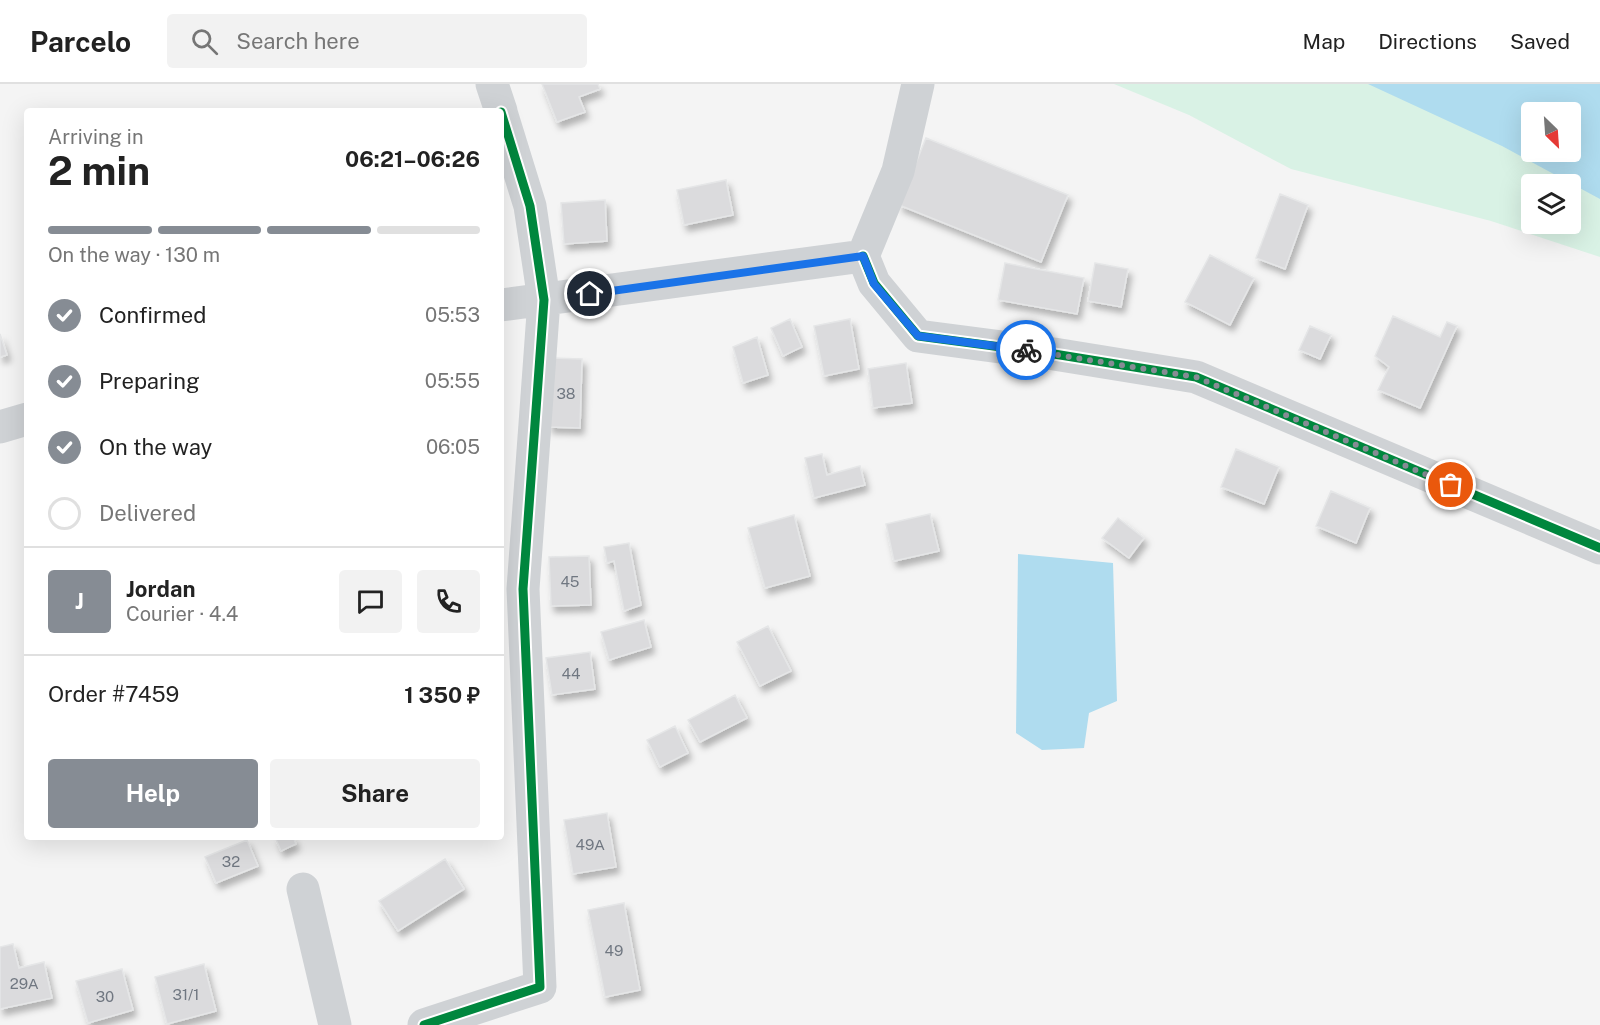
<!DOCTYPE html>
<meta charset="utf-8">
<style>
body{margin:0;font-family:"Public Sans",sans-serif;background:#f2f2f2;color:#222;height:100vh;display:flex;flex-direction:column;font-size:22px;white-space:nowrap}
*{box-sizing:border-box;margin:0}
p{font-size:20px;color:#767676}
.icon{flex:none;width:33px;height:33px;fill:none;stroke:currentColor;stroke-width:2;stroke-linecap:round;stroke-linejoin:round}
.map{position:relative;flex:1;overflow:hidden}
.details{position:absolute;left:24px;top:24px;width:480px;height:732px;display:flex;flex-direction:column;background:#fff;border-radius:6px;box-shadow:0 6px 24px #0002}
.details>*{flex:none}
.needle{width:39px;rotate:155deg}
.buttons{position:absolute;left:1521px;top:18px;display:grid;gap:12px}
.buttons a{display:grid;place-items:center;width:60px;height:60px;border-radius:6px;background:#fff;box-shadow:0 6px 24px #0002;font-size:30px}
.pin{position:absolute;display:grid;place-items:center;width:51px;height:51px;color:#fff;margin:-26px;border:3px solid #fff;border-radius:50%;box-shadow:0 2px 6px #0007}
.courier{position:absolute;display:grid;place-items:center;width:60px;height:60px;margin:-30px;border:4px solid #1a73e8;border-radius:50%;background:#fff;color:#222;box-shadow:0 2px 8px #0007}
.summary em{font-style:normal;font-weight:700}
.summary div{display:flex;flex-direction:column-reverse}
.summary{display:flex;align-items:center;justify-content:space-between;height:102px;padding:0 24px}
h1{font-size:39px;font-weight:700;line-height:45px}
.bar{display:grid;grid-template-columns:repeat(4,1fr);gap:9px 6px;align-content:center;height:72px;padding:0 24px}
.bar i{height:8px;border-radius:4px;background:#e0e0e0}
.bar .selected{background:#868c94}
.bar p{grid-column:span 4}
.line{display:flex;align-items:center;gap:15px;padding:0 24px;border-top:2px solid #e0e0e0}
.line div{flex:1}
.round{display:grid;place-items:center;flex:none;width:63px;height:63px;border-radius:6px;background:#f2f2f2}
ol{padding:0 24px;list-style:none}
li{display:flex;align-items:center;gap:18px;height:66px}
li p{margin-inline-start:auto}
li .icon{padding:6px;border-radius:50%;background:#868c94;color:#fff;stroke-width:4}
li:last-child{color:#767676}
li i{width:33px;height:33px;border:3px solid #e0e0e0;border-radius:50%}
.action{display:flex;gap:12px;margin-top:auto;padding:12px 24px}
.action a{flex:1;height:69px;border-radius:6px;background:#868c94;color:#fff;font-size:24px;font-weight:700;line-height:69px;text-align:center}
.action a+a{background:#f2f2f2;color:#222}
header{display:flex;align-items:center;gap:36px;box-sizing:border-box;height:84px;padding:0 30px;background:#fff;border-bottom:2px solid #e0e0e0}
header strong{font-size:28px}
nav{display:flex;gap:33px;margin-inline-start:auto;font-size:21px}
.search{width:420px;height:54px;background:#f2f2f2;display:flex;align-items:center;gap:15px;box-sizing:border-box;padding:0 21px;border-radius:6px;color:#767676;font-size:22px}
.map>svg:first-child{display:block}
.green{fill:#d9f2e5;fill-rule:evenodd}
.water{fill:#afdcef;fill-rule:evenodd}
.building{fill:#dbdbdd;stroke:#e5e6e7;stroke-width:1.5;filter:url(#shadow)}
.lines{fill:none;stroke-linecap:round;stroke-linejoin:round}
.minor{stroke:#cfd2d5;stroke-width:33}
.cycleway-casing{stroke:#fff;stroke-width:13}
.cycleway{stroke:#00873e;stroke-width:9}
.done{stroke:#868c94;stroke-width:6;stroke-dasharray:0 10.8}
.route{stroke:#1a73e8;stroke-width:8}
.labels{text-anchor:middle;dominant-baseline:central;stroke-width:4.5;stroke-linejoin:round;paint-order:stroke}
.number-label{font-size:15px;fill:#707781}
</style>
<header>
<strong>Parcelo</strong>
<div class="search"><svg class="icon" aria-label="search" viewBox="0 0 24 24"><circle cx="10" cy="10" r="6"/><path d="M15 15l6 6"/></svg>Search here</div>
<nav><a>Map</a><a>Directions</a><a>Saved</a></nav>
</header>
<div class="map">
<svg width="1600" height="941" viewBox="0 0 1600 941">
<defs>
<filter id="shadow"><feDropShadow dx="3.5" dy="6" stdDeviation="3" flood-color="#0004"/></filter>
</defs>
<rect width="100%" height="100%" fill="#f4f4f4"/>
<path class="green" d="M1114 0H1600V173L1491 137 1291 85 1189 31ZM1532 28H1570V68H1532ZM1532 100H1570V140H1532Z"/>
<path class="water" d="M1368 0H1600V115L1502 62ZM1532 28H1570V68H1532Z
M1018 470 1113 479 1117 617 1089 629 1084 664 1042 666 1016 649Z"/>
<path class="building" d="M542 0H598L600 5 579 13 585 28 557 38Z
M926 54 1068 111 1041 178 899 121Z
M726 96 733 131 684 141 677 106Z
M1280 110 1308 121 1285 185 1256 174Z
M605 116 607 157 564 160 561 119Z
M1210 171 1254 194 1230 241 1185 218Z
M1005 179 1084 194 1077 230 998 216Z
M1095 179 1128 185 1121 223 1088 217Z
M1393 232 1440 253 1447 238 1457 242 1420 324 1378 306 1389 283 1375 272Z
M790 235 802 263 783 272 771 244Z
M850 235 859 285 824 292 814 242Z
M1310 242 1331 251 1320 275 1299 266Z
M0 250 7 271 0 273Z
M757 253 768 291 743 299 733 263Z
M552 274 582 275 580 344 549 343Z
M906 279 912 319 873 324 868 285Z
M1236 365 1279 383 1264 420 1221 403Z
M822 370 827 391 860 382 865 401 814 414 805 374Z
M1331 407 1370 424 1356 459 1316 442Z
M930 430 939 467 894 477 886 440Z
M794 431 810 492 765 504 748 444Z
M1118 434 1144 454 1129 474 1102 454Z
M629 459 641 521 624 527 614 477 607 479 604 463Z
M589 472 591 521 551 522 549 473Z
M644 536 651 563 609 576 601 548Z
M768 542 791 587 760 602 737 558Z
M590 568 595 605 552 611 546 574Z
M735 611 747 634 700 658 688 636Z
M675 642 688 669 660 683 647 656Z
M607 729 616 783 573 790 564 736Z
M275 753H293L296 760 281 767Z
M247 756 258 782 216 799 205 773Z
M445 775 464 805 398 847 379 817Z
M624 819 640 906 605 913 588 826Z
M13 860 19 884 44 878 52 914 0 925V863Z
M204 880 216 927 167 940 155 893Z
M122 885 133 926 88 939 76 897Z"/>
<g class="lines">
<path class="minor" d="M492 0 501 27
M863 172 874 199 918 252 1054 270 1196 293 1600 464
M501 221 863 172 898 87 918 0
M0 343 27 335
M303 805 335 941
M424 941 540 903 523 505 544 216 530 122 501 28"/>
<defs>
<path id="cycleway" d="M863 172 874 199 918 252 1054 270 1196 293 1600 464
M424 941 540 903 523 505 544 216 530 122 501 28"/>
</defs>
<use href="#cycleway" class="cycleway-casing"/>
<use href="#cycleway" class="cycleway"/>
</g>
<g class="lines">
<path class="done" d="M1026 266 1196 293 1451 401"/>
<path class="route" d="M590 210 863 172 874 200 918 252 1026 266"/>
</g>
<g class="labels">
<g class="number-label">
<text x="566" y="309">38</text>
<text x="570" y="497">45</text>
<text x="571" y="589">44</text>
<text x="590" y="760">49А</text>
<text x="231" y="777">32</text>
<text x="614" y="866">49</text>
<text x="24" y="899">29А</text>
<text x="186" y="910">31/1</text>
<text x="105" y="912">30</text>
</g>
</g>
</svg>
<div class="buttons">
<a><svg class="needle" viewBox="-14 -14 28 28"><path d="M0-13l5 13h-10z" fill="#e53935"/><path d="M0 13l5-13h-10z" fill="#767676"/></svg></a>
<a><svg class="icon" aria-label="layers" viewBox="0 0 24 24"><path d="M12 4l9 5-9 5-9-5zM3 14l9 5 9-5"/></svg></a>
</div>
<div class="pin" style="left:1451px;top:401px;background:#ea580c"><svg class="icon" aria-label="bag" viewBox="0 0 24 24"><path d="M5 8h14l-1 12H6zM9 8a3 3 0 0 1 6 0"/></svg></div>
<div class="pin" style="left:590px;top:210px;background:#1f2937"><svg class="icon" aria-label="home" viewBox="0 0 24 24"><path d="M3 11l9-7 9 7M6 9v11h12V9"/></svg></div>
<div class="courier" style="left:1026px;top:266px"><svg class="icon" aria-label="bike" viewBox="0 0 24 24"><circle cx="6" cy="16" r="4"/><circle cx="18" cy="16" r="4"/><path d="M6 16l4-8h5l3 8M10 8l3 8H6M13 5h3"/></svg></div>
<section class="details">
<div class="summary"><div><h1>2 min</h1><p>Arriving in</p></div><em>06:21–06:26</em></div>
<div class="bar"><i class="selected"></i><i class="selected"></i><i class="selected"></i><i></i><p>On the way · 130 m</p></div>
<ol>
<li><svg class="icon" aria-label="check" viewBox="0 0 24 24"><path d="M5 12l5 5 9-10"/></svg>Confirmed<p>05:53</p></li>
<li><svg class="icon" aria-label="check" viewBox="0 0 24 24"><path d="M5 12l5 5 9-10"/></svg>Preparing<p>05:55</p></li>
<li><svg class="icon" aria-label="check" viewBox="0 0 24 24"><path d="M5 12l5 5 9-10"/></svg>On the way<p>06:05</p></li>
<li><i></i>Delivered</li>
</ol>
<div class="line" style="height:108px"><b class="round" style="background:#868c94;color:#fff">J</b><div><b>Jordan</b><p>Courier · 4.4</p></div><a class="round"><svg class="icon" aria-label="chat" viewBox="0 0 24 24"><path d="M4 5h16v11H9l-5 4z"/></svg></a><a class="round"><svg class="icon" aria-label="phone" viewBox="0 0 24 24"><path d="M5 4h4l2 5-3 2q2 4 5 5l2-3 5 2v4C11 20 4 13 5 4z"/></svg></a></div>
<div class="line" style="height:78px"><div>Order #7459</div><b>1 350 ₽</b></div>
<div class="action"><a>Help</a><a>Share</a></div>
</section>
</div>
